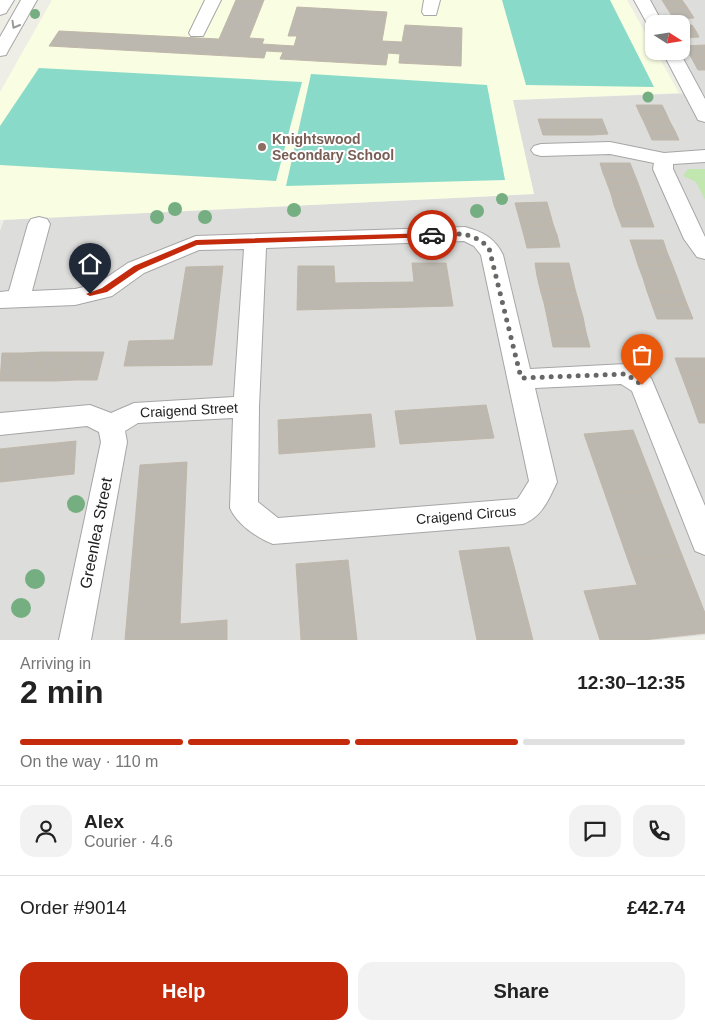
<!DOCTYPE html>
<meta charset="utf-8">
<style>
body{margin:0;font-family:Arial,sans-serif;background:#f2f2f2;color:#222;height:100vh;display:flex;flex-direction:column;font-size:19px;white-space:nowrap}
*{box-sizing:border-box;margin:0}
p{font-size:16px;color:#767676}
.icon{flex:none;width:28px;height:28px;fill:none;stroke:currentColor;stroke-width:2;stroke-linecap:round;stroke-linejoin:round}
.map{position:relative;height:640px;overflow:hidden}
.details{display:flex;flex-direction:column;background:#fff;flex:1}
.details>*{flex:none}
.needle{width:32px;rotate:102deg}
.tools{position:absolute;left:645px;top:15px;display:grid;gap:10px}
.tools a{display:grid;place-items:center;width:45px;height:45px;border-radius:10px;background:#fff;box-shadow:0 1px 4px #0004;font-size:25px}
.pin{position:absolute;display:grid;place-items:center;width:42px;height:42px;color:#fff;margin:-51px -21px;border-radius:50% 50% 50% 0;rotate:-45deg;box-shadow:0 0 5px #0007}
.pin .icon{rotate:45deg}
.courier{position:absolute;display:grid;place-items:center;width:50px;height:50px;margin:-25px;border:4px solid #c32b0c;border-radius:50%;background:#fff;color:#222;box-shadow:0 1px 6px #0007}
.head em{font-style:normal;font-weight:700}
.head div{display:flex;flex-direction:column-reverse}
.head{display:flex;align-items:center;justify-content:space-between;height:85px;padding:0 20px}
h1{font-size:32px;font-weight:700;line-height:38px}
.bar{display:grid;grid-template-columns:repeat(4,1fr);gap:8px 5px;align-content:center;height:60px;padding:0 20px}
.bar i{height:6px;border-radius:4px;background:#e0e0e0}
.bar .active{background:#c32b0c}
.bar p{grid-column:span 4}
.line{display:flex;align-items:center;gap:12px;padding:0 20px;border-top:1px solid #e0e0e0}
.line div{flex:1}
.round{display:grid;place-items:center;flex:none;width:52px;height:52px;border-radius:15px;background:#f2f2f2}
.primary-button{display:flex;gap:10px;margin-top:auto;padding:10px 20px}
.primary-button a{flex:1;height:58px;border-radius:15px;background:#c32b0c;color:#fff;font-size:20px;font-weight:700;line-height:58px;text-align:center}
.primary-button a+a{background:#f2f2f2;color:#222}
.map>svg:first-child{display:block}
.residential{fill:#dddddc}
.education{fill:#f9fde2}
.grass{fill:#c1e6af}
.pitch{fill:#89dac8}
.building{fill:#bcb7af;stroke:#c0b7a9}
.lines{fill:none;stroke-linecap:round;stroke-linejoin:round}
.minor-casing{stroke:#a6a6a6;stroke-width:2}
.minor{fill:#fff;fill-rule:evenodd}
.tree{fill:#75ae80}
.oneway{stroke:#9a9a9a}
.route{fill:#c32b0c}
.done{stroke:#686765;stroke-width:5;stroke-dasharray:0 9}
.education-dot{fill:#8d6e63;stroke:#fff;stroke-width:2}
.labels{text-anchor:middle;dominant-baseline:central;stroke-width:4;stroke-linejoin:round;paint-order:stroke}
.education-label{font-size:14px;font-weight:bold;fill:#785e54;stroke:#fff;text-anchor:start}
.street-label{font-size:14px;fill:#1f1f1f;stroke:#fff}
.near-street-label{font-size:16px;fill:#1f1f1f;stroke:#fff}
</style>
<div class="map">
<svg width="705" height="640" viewBox="0 0 705 640">
<rect width="100%" height="100%" fill="#efeee6"/>
<path class="residential" d="M643 0H705V635L656 640H0V231L4 220 534 194 512 100 696 93 673 51H681V24H657Z"/>
<path class="education" d="M52 0H627L679 93 513 100 534 194 0 220V92Z"/>
<path class="grass" d="M688 169H705V200L696 182 683 176Z"/>
<path class="pitch" d="M502 0H610L654 87 526 85Z
M39 68 302 82 276 181 0 165V126Z
M311 74 487 85 505 180 286 186Z"/>
<path class="building" d="M236 0H264L249 38 264 39 262 44 294 46 297 36H288L297 7 387 12 382 41 402 42 405 25 462 28 461 66 399 63 400 54 388 53 386 65 280 59 283 52 266 51 264 58 49 46 59 31 219 39Z
M662 0H682L687 7 667 8Z
M687 7 694 18 674 19 667 8Z
M681 25H692L696 31H681Z
M681 31H696L699 37 681 38Z
M705 45V57H691L684 46Z
M691 57H705V70H698Z
M636 105H662L666 113 640 114Z
M666 113 670 122H644L640 114Z
M538 119H555L560 135H543Z
M555 119H571L576 135H560Z
M571 119H586L592 135H576Z
M586 119H602L608 134 592 135Z
M644 122H670L675 131H648Z
M648 131H675L679 140H652Z
M600 163H630L634 173H603Z
M603 173H634L638 183H607Z
M607 183H638L642 194H611Z
M611 194H642L646 205H614Z
M547 202 550 213 518 214 515 203Z
M614 205H646L650 216H618Z
M550 213 553 224 521 225 518 214Z
M618 216H650L654 227H622Z
M553 224 557 235 524 236 521 225Z
M557 235 560 247 527 248 524 236Z
M630 240H663L667 252H634Z
M634 252H667L672 264 638 265Z
M412 263H446L453 306 297 310 298 266H334L335 283 414 282Z
M535 263H569L572 276H537Z
M672 264 677 277 643 278 638 265Z
M223 266 212 365 124 366 129 341 174 340 186 267Z
M537 276H572L575 289H540Z
M677 277 682 291H647L643 278Z
M540 289H575L579 303H544Z
M647 291H682L687 304 652 305Z
M544 303H579L583 317H547Z
M687 304 693 319H657L652 305Z
M547 317H583L586 332H550Z
M550 332H586L590 347H553Z
M43 352 34 381H12L22 353Z
M43 352H63L55 381H34Z
M63 352H84L76 380 55 381Z
M84 352H104L97 380H76Z
M2 353H22L12 381H0Z
M675 358H705V373L681 374Z
M705 373V389L687 390 681 374Z
M705 389V406H693L687 390Z
M486 405 494 438 400 444 395 411Z
M693 406H705V423H699Z
M371 414 375 447 279 454 278 420Z
M633 430 656 489 605 494 584 434Z
M76 441 74 474 0 482V449Z
M187 462 180 624 227 620V640H125L140 465Z
M656 489 682 555 628 560 605 494Z
M509 547 533 640H477L459 551Z
M682 555 705 613V633L643 640H600L584 591 637 585 628 560Z
M348 560 357 640H301L296 564Z"/>
<g class="lines">
<defs>
<path id="minor" d="M0 0H14L6 13 0 15Z
M21 0H37L8 51 6 55 0 56V37Z
M205 0H221L203 36H191L189 33Z
M424 0H440L436 15H424L422 12Z
M634 0H650L663 24H654V28L649 27Z
M662 51H679L705 99V122L698 120 696 116Z
M610 142 664 153 705 150V162L673 164V169L705 237V259L697 257 684 239 653 169 654 163 610 154 541 156 534 154 531 150 534 146 541 144Z
M39 217 47 219 50 224 32 291 75 289 97 284 128 263 196 236 465 227C483 232 495 238 503 255L530 369 626 364 635 367 651 378 705 506V555L695 551 632 391 621 384 535 388 557 482C549 499 542 517 523 524L273 544C257 538 237 524 230 508L233 418 138 423 125 431 127 442 91 640H59L101 442 99 432 87 426 0 435V413L90 405 111 413 134 403 234 397 244 249 199 250 144 273 112 296 75 305 0 308V292L9 291 28 224 31 219ZM464 241 474 246 481 255 529 481 519 497 517 499 278 518 258 502 259 407 266 248Z"/>
</defs>
<use href="#minor" class="minor-casing"/>
<use href="#minor" class="minor"/>
</g>
<g class="tree">
<circle cx="35" cy="14" r="5"/>
<circle cx="648" cy="97" r="5.5"/>
<circle cx="502" cy="199" r="6"/>
<circle cx="175" cy="209" r="7"/>
<circle cx="294" cy="210" r="7"/>
<circle cx="477" cy="211" r="7"/>
<circle cx="157" cy="217" r="7"/>
<circle cx="205" cy="217" r="7"/>
<circle cx="76" cy="504" r="9"/>
<circle cx="35" cy="579" r="10"/>
<circle cx="21" cy="608" r="10"/>
</g>
<defs><path id="oneway-chevron" d="M-2-3.5L2.5 0L-2 3.5" fill="none" stroke-width="1.6" stroke-linecap="round" stroke-linejoin="round" transform="scale(1.25)"/></defs>
<use class="oneway" href="#oneway-chevron" transform="translate(15 25) rotate(120)"/>
<path class="route" d="M432 233H435V237L197 245 139 270 107 292 90 296 86 294 102 288 134 266 196 240Z"/>
<g class="lines">
<path class="done" d="M432 235C456 234 471 230 489 248L521 378 626 374 642 385"/>
</g>
<circle class="education-dot" cx="262" cy="147" r="5"/>
<g class="labels">
<g class="education-label">
<text x="272" y="139">Knightswood<tspan x="272" dy="16">Secondary School</tspan></text>
</g>
<g class="street-label">
<text transform="translate(189 410) rotate(-3)">Craigend Street</text>
<text transform="translate(466 515) rotate(-5)">Craigend Circus</text>
</g>
<g class="near-street-label">
<text transform="translate(96 533) rotate(-79)">Greenlea Street</text>
</g>
</g>
</svg>
<div class="tools">
<a><svg class="needle" viewBox="-14 -14 28 28"><path d="M0-13l5 13h-10z" fill="#e53935"/><path d="M0 13l5-13h-10z" fill="#767676"/></svg></a>
</div>
<div class="pin" style="left:642px;top:385px;background:#ea580c"><svg class="icon" aria-label="bag" viewBox="0 0 24 24"><path d="M5 8h14l-1 12H6zM9 8a3 3 0 0 1 6 0"/></svg></div>
<div class="pin" style="left:90px;top:294px;background:#1f2937"><svg class="icon" aria-label="home" viewBox="0 0 24 24"><path d="M3 11l9-7 9 7M6 9v11h12V9"/></svg></div>
<div class="courier" style="left:432px;top:235px"><svg class="icon" aria-label="car" viewBox="0 0 24 24"><path d="M5 17H2v-5l4-1 3-4h7l3 4 3 1v5h-3M9 17h6M6 11h13"/><circle cx="7" cy="17" r="2"/><circle cx="17" cy="17" r="2"/></svg></div>
</div>
<section class="details">
<div class="head"><div><h1>2 min</h1><p>Arriving in</p></div><em>12:30–12:35</em></div>
<div class="bar"><i class="active"></i><i class="active"></i><i class="active"></i><i></i><p>On the way · 110 m</p></div>
<div class="line" style="height:90px"><a class="round"><svg class="icon" aria-label="person" viewBox="0 0 24 24"><circle cx="12" cy="8" r="4"/><path d="M4 21q1-7 8-7t8 7"/></svg></a><div><b>Alex</b><p>Courier · 4.6</p></div><a class="round"><svg class="icon" aria-label="chat" viewBox="0 0 24 24"><path d="M4 5h16v11H9l-5 4z"/></svg></a><a class="round"><svg class="icon" aria-label="phone" viewBox="0 0 24 24"><path d="M5 4h4l2 5-3 2q2 4 5 5l2-3 5 2v4C11 20 4 13 5 4z"/></svg></a></div>
<div class="line" style="height:65px"><div>Order #9014</div><b>£42.74</b></div>
<div class="primary-button"><a>Help</a><a>Share</a></div>
</section>
